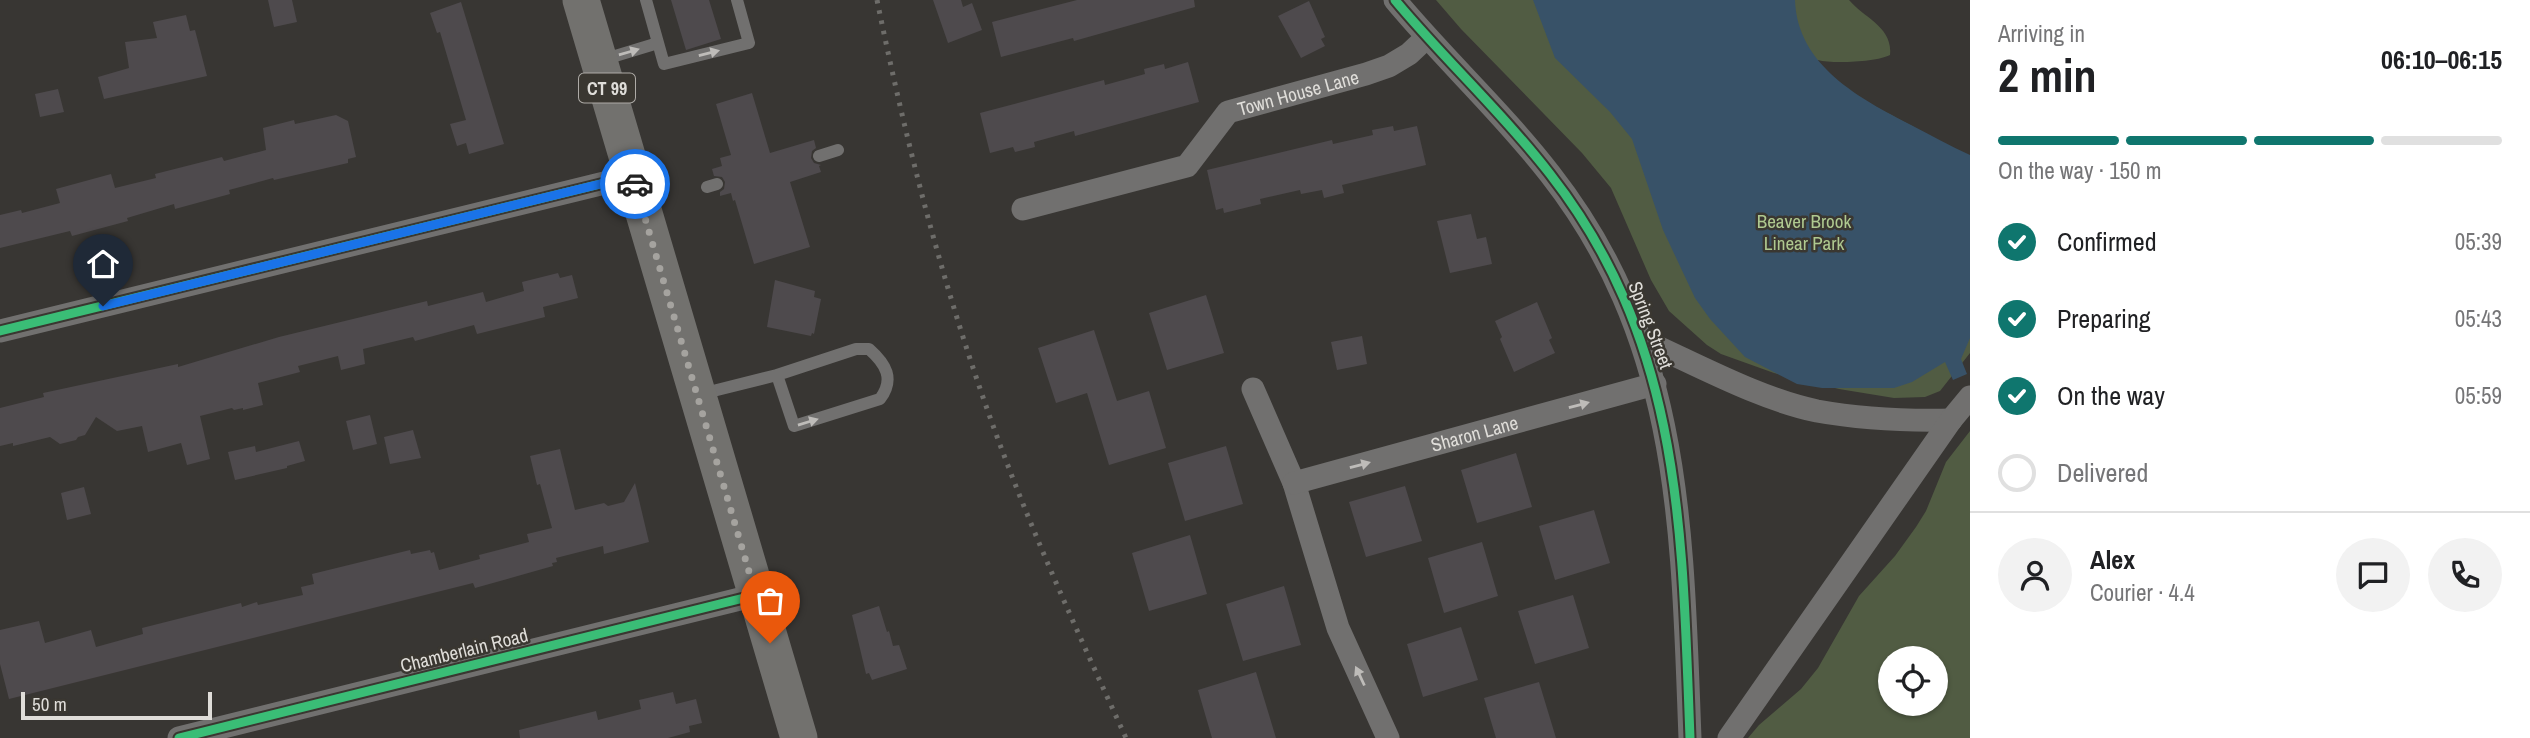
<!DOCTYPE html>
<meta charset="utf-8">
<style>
body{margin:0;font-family:"Archivo Narrow",sans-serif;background:#f2f2f2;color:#202124;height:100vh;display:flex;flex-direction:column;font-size:26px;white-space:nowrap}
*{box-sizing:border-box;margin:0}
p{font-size:23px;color:#757577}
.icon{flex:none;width:38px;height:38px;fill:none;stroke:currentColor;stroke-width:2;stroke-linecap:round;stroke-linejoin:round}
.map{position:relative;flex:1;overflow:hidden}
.side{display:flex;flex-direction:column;background:#fff;width:560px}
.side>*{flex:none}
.fabs{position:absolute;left:1878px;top:646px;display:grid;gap:14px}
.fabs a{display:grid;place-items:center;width:70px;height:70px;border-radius:50%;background:#fff;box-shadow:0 2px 5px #0004;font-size:35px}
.scale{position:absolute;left:21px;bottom:18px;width:191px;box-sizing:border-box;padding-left:7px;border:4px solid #dfddd9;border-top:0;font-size:19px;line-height:24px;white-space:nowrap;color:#dfddd9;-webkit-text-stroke:5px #3a3731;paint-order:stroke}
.pin{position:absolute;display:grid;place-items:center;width:60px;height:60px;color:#fff;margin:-72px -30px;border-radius:50% 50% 50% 0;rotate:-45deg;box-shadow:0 0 7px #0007}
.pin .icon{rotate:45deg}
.courier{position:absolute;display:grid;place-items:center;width:70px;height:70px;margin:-35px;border:5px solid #1a73e8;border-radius:50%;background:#fff;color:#222;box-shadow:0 2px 9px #0007}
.head em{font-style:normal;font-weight:700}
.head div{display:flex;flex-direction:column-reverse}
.head{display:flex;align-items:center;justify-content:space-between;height:119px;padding:0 28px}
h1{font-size:46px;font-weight:700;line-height:52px}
.bar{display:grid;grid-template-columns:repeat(4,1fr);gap:10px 7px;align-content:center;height:84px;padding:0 28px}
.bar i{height:9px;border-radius:5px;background:#e0e0e0}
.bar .active{background:#0f766e}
.bar p{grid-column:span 4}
.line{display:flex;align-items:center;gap:18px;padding:0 28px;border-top:2px solid #e0e0e0}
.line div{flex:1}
.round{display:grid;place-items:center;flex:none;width:74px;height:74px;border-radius:37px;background:#f2f2f2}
ol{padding:0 28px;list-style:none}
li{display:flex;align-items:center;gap:21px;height:77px}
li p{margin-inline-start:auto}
li .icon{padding:7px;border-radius:50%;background:#0f766e;color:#fff;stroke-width:4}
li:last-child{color:#757577}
li i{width:38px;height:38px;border:4px solid #e0e0e0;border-radius:50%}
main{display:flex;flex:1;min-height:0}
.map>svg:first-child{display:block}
.green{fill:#515c43;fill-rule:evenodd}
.water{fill:#385268}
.building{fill:#4e4a4d}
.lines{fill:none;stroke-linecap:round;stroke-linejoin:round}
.lane{stroke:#71706f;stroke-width:12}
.street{stroke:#71706f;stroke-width:23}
.primary{stroke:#72716e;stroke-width:37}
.rail{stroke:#6e6d6a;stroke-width:5;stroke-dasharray:3.5 7;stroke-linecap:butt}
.cycleway-casing{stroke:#3a3731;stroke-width:13}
.cycleway{stroke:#3abd76;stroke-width:9}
.oneway{fill:#bebcb9}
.done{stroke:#a5a39f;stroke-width:7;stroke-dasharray:0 12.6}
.route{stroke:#1a73e8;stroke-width:9}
.labels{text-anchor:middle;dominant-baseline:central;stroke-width:5;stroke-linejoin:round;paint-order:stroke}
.shield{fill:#3a3731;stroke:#aeaba7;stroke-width:2}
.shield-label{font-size:18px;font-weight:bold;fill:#dfddd9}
.street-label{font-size:19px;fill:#dfddd9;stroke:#3a3731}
.park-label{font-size:19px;fill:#afc990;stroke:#3a3731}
</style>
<main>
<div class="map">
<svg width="1970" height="738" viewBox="0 0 1970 738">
<rect width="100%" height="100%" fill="#383633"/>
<path class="green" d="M1436 0H1849C1864 18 1893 27 1890 55 1877 62 1832 64 1818 60V76L1970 157V353L1940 391 1925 397 1894 398 1839 389 1774 373 1721 354 1707 345 1669 311 1651 280 1611 188 1582 153 1461 29Z
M1970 431V738H1748L1759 725 1801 689 1818 668 1859 596 1895 556 1916 527 1926 511 1946 462ZM1890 658H1936V704H1890Z"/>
<path class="water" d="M1533 0H1795C1797 66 1861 99 1911 125 1931 135 1950 146 1970 155V338L1961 359 1967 374 1953 380 1945 362 1912 382 1894 388H1822L1797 384 1745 357 1710 319 1695 298 1663 230 1632 139 1610 112 1555 58Z"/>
<path class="building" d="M268 0H292L297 22 274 27Z
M671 0H709L721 39 686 50Z
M933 0H961L963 7 972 3 982 30 948 43Z
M1077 0H1194L1195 7 1074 41 1073 38 1001 57 992 22Z
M1309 1 1325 37 1321 39 1325 46 1301 58 1278 16Z
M461 2 504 144 469 154 466 143 457 146 450 124 466 120 440 32 437 33 430 13Z
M186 15 190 31 195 30 207 76 104 99 98 77 129 68 125 42 157 38 153 22Z
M1188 62 1199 102 1075 136 1074 131 1034 142 1035 147 1015 152 1013 147 990 153 980 113 1104 80 1105 85 1145 74 1144 69 1164 64 1165 69Z
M58 89 64 112 40 117 35 94Z
M752 93 770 153 814 140 816 148 812 151 811 158 814 163 821 165 819 166 821 172 790 182 810 247 754 264 735 200 733 201 731 193 720 196V192L724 189 725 182 722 177 714 176 712 169 722 166 720 158 731 155 716 104Z
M336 115 348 121 356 157 348 159V163L274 180 273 178 229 190 230 194 175 209 174 204 127 218 128 221 72 236 70 231 0 248V215L21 210 22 213 60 203 56 189 111 174 115 188 156 178 155 174 222 157 224 161 266 150 263 128 294 120 295 124Z
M1393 126 1394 131 1417 126 1426 165 1342 185 1344 193 1324 198 1322 190 1301 194 1300 190 1260 199 1261 204 1224 213 1223 208 1216 210 1207 170 1332 140 1333 144 1373 135 1372 130Z
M1471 214 1477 239 1486 237 1492 264 1450 273 1437 221Z
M558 273 560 278 572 275 578 298 543 307 545 317 477 334 474 325 415 341 413 337 363 349 365 364 341 370 338 356 298 366 300 372 258 383 263 405 243 410V408L234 410 232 408 200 416 210 459 187 465 181 443 148 452 142 426 117 431 96 417 85 435 78 437 76 440 60 444 50 437 13 446V443L0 446V408L44 397 43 393 178 364V367L279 337 427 301 428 306 483 292 486 302 524 291 522 282Z
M775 280 815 291 814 297 821 299 814 334 812 333 811 336 767 327Z
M1206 295 1224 353 1167 370 1149 313Z
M1537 302 1552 338 1549 340 1555 353 1514 372 1500 339 1502 337 1495 321Z
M1094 330 1117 401 1149 391 1166 448 1109 465 1087 393 1056 403 1038 348Z
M1362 336 1367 364 1337 370 1331 342Z
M370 415 377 444 353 450 346 421Z
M413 430 421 458 390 464 384 437Z
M299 441 305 461 287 466V468L235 480 228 452 255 446 256 452Z
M1226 446 1243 504 1185 521 1168 463Z
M560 449 575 510 604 503 608 506 624 502 635 483 649 542 604 554 603 546 556 558 557 562 552 563 553 566 475 588 473 583 9 699 0 664V630L39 621 45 643 91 630 96 647 143 634 142 628 241 603 242 607 257 602 258 605 303 595 301 587 314 584 312 574 410 550 411 554 430 550 431 553 434 552 439 570 480 559 479 555 529 542 527 534 552 528 540 484 537 485 530 456Z
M1516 453 1532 507 1477 523 1461 470Z
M1405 486 1422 541 1366 557 1349 502Z
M84 487 91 514 67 520 61 493Z
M1594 510 1610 563 1555 580 1539 526Z
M1190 535 1207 594 1149 611 1132 553Z
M1482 542 1498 596 1444 613 1428 558Z
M1284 586 1301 645 1243 661 1226 604Z
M1573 595 1589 648 1535 664 1518 611Z
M879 606 887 632 889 631 893 646 899 645 907 669 872 680 869 673 866 674 852 615Z
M1461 627 1478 680 1423 697 1407 644Z
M1256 672 1276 738H1212L1198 690Z
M1539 682 1556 738H1496L1484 698Z
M673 692 676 704 696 699 702 723 689 726 690 732 668 738H520L519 730 596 711 598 720 641 709 639 700Z"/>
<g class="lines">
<path class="lane" d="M646 0 664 64 749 43 737 0
M602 60 658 43
M819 156 838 150
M707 187 717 184
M701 394 777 375 856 349H869C886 364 895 379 880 399L794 426 777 375"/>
<g class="street">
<path d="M1395 0C1444 59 1502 112 1550 174 1683 344 1682 533 1690 738"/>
<path id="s1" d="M1023 209 1187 166 1228 112 1366 74 1389 66 1409 54 1426 38"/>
<path d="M0 331 633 176"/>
<path d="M1642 340C1696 364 1759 399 1817 411 1861 419 1906 421 1951 420"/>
<path d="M1253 389 1294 483 1338 628 1388 738"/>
<path id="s2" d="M1294 483 1655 384"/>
<path d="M179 738 756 595"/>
<path d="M1729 738 1951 420 1970 397"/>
</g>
<path class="primary" d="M581 0 799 738"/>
<path class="rail" d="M877 0C906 142 942 283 991 420 1030 529 1078 633 1126 738"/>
<defs>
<path id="cycleway" d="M1395 0C1444 59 1502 112 1550 174 1683 344 1682 533 1690 738
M0 331 633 176
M179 738 756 595"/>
</defs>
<use href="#cycleway" class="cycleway-casing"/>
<use href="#cycleway" class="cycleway"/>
</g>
<defs><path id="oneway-solid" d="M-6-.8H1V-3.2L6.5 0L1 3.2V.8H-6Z" transform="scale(1.75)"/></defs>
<g class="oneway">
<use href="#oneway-solid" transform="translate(629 52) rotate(-16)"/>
<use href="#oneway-solid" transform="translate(709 53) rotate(-14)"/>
<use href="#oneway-solid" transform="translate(1579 405) rotate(-15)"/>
<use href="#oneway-solid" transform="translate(808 422) rotate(-17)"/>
<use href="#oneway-solid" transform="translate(1360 465) rotate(-15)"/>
<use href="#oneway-solid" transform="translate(1360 676) rotate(-115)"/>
</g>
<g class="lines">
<path class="done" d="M635 184 770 643"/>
<path class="route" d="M103 306 633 176 635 184"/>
</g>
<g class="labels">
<rect class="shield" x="579" y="73.5" width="56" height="29" rx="5"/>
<g class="shield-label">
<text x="607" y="88">CT 99</text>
</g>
<g class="street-label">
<text stroke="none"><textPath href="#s1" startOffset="310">Town House Lane</textPath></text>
<text transform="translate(1651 325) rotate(69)">Spring Street</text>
<text stroke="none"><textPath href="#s2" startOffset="187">Sharon Lane</textPath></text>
<text transform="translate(464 650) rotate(-14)">Chamberlain Road</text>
</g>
<g class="park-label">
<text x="1804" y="221">Beaver Brook<tspan x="1804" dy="22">Linear Park</tspan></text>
</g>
</g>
</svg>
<div class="fabs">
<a><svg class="icon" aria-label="locate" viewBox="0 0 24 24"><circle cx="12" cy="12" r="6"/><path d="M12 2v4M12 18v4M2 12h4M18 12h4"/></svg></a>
</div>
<div class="scale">50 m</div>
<div class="pin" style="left:770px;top:643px;background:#ea580c"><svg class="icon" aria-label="bag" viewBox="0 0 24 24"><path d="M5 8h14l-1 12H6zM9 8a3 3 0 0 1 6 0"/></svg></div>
<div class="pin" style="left:103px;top:306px;background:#1f2937"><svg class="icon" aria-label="home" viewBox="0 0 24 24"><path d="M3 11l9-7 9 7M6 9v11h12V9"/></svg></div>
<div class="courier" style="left:635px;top:184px"><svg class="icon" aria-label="car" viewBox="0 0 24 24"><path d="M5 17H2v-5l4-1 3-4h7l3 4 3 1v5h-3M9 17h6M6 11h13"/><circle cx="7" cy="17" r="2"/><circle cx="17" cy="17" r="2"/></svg></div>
</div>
<section class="side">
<div class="head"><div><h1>2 min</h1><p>Arriving in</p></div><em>06:10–06:15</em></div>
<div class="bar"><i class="active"></i><i class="active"></i><i class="active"></i><i></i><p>On the way · 150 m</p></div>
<ol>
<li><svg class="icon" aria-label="check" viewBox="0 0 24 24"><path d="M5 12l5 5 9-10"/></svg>Confirmed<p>05:39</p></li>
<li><svg class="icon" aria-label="check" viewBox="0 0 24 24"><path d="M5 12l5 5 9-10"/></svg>Preparing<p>05:43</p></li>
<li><svg class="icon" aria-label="check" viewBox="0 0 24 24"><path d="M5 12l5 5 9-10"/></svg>On the way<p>05:59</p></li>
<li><i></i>Delivered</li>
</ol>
<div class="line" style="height:126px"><a class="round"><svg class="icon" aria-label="person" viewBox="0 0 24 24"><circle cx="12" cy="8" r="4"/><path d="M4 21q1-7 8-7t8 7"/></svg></a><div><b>Alex</b><p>Courier · 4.4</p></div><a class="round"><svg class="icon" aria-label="chat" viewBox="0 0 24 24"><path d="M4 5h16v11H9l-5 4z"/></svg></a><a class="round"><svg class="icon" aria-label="phone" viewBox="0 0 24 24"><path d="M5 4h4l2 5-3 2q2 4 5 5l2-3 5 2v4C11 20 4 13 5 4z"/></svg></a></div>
</section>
</main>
